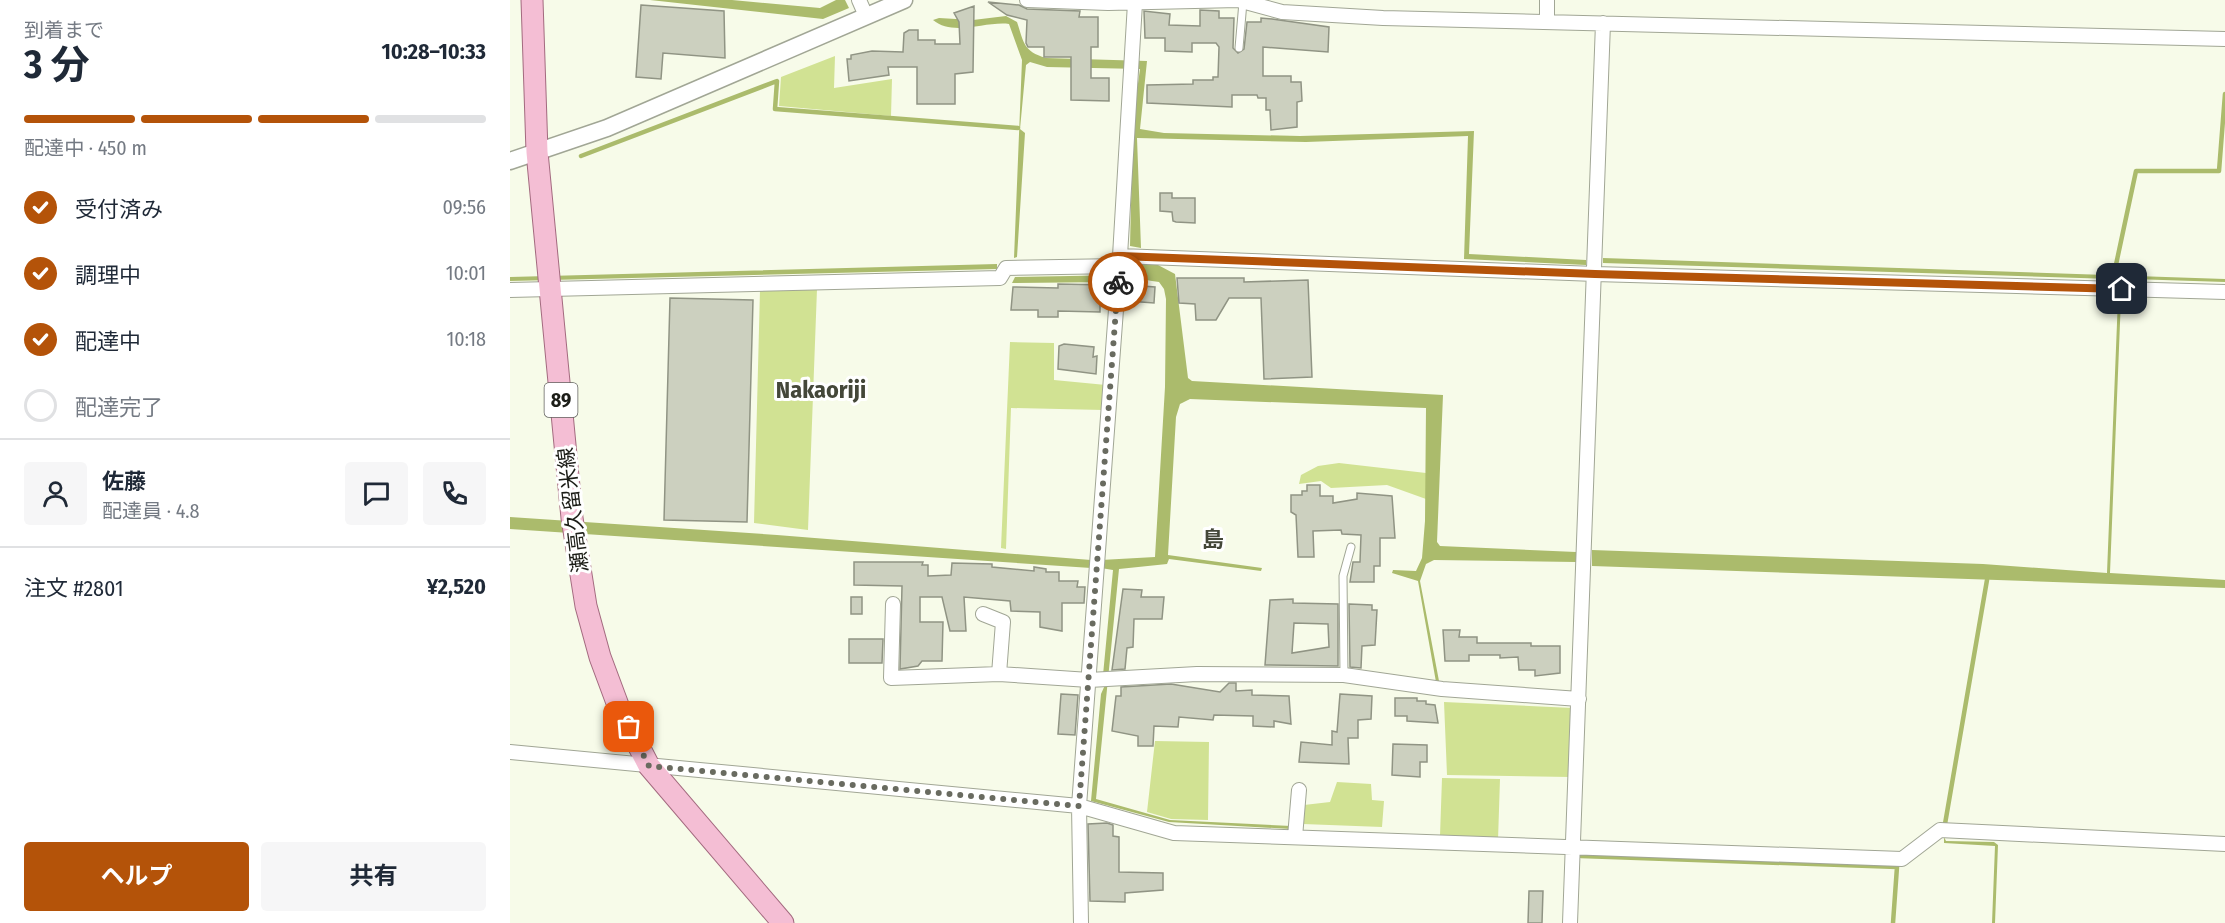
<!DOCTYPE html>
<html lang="ja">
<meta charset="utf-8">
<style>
body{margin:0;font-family:"Fira Sans Condensed","Noto Sans JP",sans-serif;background:#f6f6f7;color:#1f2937;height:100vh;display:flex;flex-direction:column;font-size:22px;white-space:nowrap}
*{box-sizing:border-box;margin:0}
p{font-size:20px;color:#747a83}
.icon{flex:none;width:33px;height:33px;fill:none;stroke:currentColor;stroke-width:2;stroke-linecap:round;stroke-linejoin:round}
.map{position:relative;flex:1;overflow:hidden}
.details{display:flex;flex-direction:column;background:#fff;width:510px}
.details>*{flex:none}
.pin{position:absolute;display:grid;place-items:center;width:51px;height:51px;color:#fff;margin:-26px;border-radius:12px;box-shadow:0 3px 9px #0006}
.courier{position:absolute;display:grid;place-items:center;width:60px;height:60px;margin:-30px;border:4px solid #b45309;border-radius:50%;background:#fff;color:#222;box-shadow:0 2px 8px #0007}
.summary em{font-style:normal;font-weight:700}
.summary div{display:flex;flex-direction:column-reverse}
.summary{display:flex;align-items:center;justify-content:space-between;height:102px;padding:0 24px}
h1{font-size:39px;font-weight:700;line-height:45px}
.bar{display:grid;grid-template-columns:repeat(4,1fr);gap:9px 6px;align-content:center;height:72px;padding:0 24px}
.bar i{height:8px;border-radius:4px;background:#e0e1e3}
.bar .selected{background:#b45309}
.bar p{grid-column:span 4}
.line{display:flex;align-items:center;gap:15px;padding:0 24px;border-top:2px solid #e0e1e3}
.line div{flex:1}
.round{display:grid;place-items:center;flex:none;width:63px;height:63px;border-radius:6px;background:#f6f6f7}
ol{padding:0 24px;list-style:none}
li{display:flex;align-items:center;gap:18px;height:66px}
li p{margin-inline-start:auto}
li .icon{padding:6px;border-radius:50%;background:#b45309;color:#fff;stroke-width:4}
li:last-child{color:#747a83}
li i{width:33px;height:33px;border:3px solid #e0e1e3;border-radius:50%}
.primary-button{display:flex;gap:12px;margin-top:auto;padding:12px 24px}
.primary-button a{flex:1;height:69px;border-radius:6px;background:#b45309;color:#fff;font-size:24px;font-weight:700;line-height:69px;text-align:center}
.primary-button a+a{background:#f6f6f7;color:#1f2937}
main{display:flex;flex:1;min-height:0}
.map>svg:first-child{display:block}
.green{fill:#d1e293}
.water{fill:#abbb6c}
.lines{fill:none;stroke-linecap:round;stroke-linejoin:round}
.stream{stroke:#abbb6c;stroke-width:4.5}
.building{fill:#ccd0bf;stroke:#909484;stroke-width:1.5;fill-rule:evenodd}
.service-casing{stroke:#a1a695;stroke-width:9}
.minor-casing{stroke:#a1a695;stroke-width:16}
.tertiary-casing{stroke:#a1a695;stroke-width:19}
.primary-casing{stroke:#a36a7f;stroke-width:23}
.service{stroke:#fff;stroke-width:7}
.minor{stroke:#fff;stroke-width:14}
.tertiary{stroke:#fff;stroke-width:16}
.primary{stroke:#f4bed4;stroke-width:21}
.done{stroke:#696b60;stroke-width:6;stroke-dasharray:0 10.8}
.route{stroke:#b45309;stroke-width:8}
.labels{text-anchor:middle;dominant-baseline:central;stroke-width:6;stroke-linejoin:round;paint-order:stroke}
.shield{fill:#fff;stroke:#60615d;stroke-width:1.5}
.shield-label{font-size:20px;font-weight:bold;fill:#1c1d17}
.street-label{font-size:21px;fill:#1c1d17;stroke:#fff}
.neighbourhood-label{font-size:22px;font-weight:bold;fill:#444739;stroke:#fff}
.quarter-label{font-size:24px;font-weight:bold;fill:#444739;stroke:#fff}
</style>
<main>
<section class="details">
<div class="summary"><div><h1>3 分</h1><p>到着まで</p></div><em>10:28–10:33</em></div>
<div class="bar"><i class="selected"></i><i class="selected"></i><i class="selected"></i><i></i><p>配達中 · 450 m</p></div>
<ol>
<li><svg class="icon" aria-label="check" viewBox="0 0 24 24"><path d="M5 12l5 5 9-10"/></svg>受付済み<p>09:56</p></li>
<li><svg class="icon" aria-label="check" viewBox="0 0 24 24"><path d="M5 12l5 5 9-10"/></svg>調理中<p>10:01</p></li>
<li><svg class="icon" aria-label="check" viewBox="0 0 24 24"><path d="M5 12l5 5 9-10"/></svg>配達中<p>10:18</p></li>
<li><i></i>配達完了</li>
</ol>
<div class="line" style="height:108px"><a class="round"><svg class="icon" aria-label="person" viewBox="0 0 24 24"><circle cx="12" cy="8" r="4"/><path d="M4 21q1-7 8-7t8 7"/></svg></a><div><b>佐藤</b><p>配達員 · 4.8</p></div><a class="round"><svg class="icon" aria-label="chat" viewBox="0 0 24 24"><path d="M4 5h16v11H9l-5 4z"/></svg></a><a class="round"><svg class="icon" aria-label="phone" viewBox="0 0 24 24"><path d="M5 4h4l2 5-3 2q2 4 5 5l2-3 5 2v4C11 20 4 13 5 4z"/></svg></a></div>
<div class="line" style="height:78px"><div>注文 #2801</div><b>¥2,520</b></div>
<div class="primary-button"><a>ヘルプ</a><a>共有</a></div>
</section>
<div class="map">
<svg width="1715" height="923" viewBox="0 0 1715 923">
<rect width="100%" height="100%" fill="#f7fbe9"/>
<path class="green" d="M325 56 324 88 382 79 381 116 269 106 271 77Z
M307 289 298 530 244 523 250 290Z
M500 342 544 343V380L596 385 593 410 501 408 496 549 491 548Z
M829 463 916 473V499L877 485 821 488 811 481 789 484 791 475 808 466Z
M934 702 1063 708 1060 777 937 775Z
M645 741 699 742 698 820 661 819 637 812Z
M932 778 990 779 988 840 930 836Z
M827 782 861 784 862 800 874 801 872 827 793 824 794 805 820 802Z"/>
<path class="water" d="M140 0H222L310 8 326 0H335L339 8 313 19Z
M496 16 507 22C514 43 513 51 536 58L637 61 630 129 654 133 790 136 964 131 959 254 1076 260V265L954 259 958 136 796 142 627 138 631 248 620 246 623 119 630 69 537 67 520 62 516 65 510 129 515 133 507 257 504 258 512 60 499 24C476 21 443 37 423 20L429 18 463 20Z
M1093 258 1715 279V282L1622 279H1606L1604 281 1602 279 1093 263Z
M627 263 648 265 665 274 678 378 682 381 933 395 927 542 930 546 1066 552V562L924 560 916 564 910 581 929 681 926 682 908 581 882 573 883 570 906 571 912 558 915 521 916 408 680 399 670 404 666 417 658 555 752 568 751 571 659 559 657 564 609 569 586 799 660 820 781 826V829L659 822 581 801 591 694 595 685 593 675 603 570 591 568V560L645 557 655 387 656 299 654 289 649 282C634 280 618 275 603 282L502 283 505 277 614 275V267Z
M487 264V269L0 281V277Z
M1608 298H1611L1600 573 1715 580V588L1082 566V550L1473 564 1597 573Z
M0 517 267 535 581 560V568L0 529Z
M1434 837 1436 841 1484 842 1488 845 1485 923H1482L1485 846 1434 843Z"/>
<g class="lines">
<path class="stream" d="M71 156 267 81 265 109 508 128
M1604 274 1626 171H1709L1715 94
M1435 824 1477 580
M1071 856 1387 867 1383 923"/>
</g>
<path class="building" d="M478 2 509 5 517 9 570 11 569 17H588V47H581V78H599V101L561 100V57H534V47H518L516 43 517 20 497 15Z
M131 5 214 11 215 58 153 53 151 79 126 77Z
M464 6 463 72 445 74V104H407V67H378L379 75 339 81 337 59H341V55L362 51 393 52 394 33 399 30H408V40H425V44H450L449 22 444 13Z
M690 10 709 11V18H724L723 48 728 53 734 49 737 22H751V18L762 19 819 27 818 52 753 47V76H781V82H791L792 101 787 102V127L761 130 760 110H756V98H748L747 95H722V107L637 103V85L683 84V80H703V77H708L709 47 706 43H682V52L655 51V38H635L634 11 660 14 659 25 690 26Z
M650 193H662V198H685V223L666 222 663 221 662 212 650 211Z
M667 278H734V282L798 280 802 377 754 379 751 298H719L706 320H686L685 304 669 303Z
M548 284 597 285 598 301H590V312L548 311V317H528V310H501L503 287 548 288Z
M619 285 645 287 644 303 618 301Z
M160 298 243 300 237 522 154 520Z
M554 344 584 347 583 357 587 356 586 374 548 369 549 346Z
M797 485H810V496H823V503L847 499V493L882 496 885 538H870V566H864V582H840L843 562H850L851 535 832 534 831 530 803 531 804 557H788L786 515 781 512V495H792V491H797Z
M344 562H413L412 565H418V576L441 575 442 563 482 564V567L524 571V567L536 569V572H549V581H568L567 587H575L574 603H552V631L530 627V612L501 611 500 601 454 597 456 631H440L432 597H410V622H433L432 661H412L408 666 390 669 392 586 344 585Z
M613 589 632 590 631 597H654L652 619H624L623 647 617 648 615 669 602 670Z
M341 597H352V614H341Z
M783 599V603L828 604V666L755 665 760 600ZM784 623 818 624 819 647 782 653Z
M839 604 862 605V610H867L865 645 852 646 851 668 840 667Z
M933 630H950L949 637H967V643H1021V646H1050V673L1025 676V670H1009L1008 657 990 658V655H959V661H935Z
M339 639H373L372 663H339Z
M719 683H726V691L742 690V695L779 696 781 724 764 721V727L743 726V716L704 715 703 720 669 717 668 727 644 726 643 746H628V736L602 731 606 696H611V687L661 684 710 692Z
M551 694 568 695 565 735 548 734Z
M830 694 862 696 861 719 848 720V738H838L839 764 789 762 791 742 822 745V731L827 732Z
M885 698H907V701H916V704L925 705 928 723 897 721V716H885Z
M883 744 917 745V762H910V777L882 775Z
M597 823 603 825V836L609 837V872L653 873V890L615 893V902L580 901 578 824Z
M1019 891H1033L1032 923H1018Z"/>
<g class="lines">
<defs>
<path id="service" d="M729 48 733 2
M834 675 833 576 841 547"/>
<path id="minor" d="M349 0 356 16
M517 0 598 3 728 0
M728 0 772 12 873 18 1715 39
M1037 21V0
M610 256 1085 274 1715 292
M0 290 490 278 496 268 609 266
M383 604 381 678 489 674 579 680 687 674 834 675 932 689 1069 699
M473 614 493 622 489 674
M0 752 569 806 664 833 1392 859 1430 830 1715 844
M785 837 789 790
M571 923 569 806 610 256 625 3
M1060 923 1093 23"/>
<path id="tertiary" d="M0 161 97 128 394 0"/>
<path id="primary" d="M22 0 27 152 62 518 76 606 90 657 109 708 139 766 273 923"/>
</defs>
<use href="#service" class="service-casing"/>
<use href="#minor" class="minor-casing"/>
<use href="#tertiary" class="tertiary-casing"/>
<use href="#primary" class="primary-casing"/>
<use href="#service" class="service"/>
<use href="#minor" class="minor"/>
<use href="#tertiary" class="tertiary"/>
<use href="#primary" class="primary"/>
</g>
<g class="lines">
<path class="done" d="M119 727 139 766 569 806 608 282"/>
<path class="route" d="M608 282 610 256 1085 274 1612 289"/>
</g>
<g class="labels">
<rect class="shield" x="34.5" y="383" width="33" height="34" rx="4.5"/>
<g class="shield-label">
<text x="51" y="400">89</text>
</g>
<g class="street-label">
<text transform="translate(63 510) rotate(-97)">瀬高久留米線</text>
</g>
<g class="neighbourhood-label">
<text x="703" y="539">島</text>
</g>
<g class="quarter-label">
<text x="311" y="390">Nakaoriji</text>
</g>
</g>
</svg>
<div class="pin" style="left:119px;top:727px;background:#ea580c"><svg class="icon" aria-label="bag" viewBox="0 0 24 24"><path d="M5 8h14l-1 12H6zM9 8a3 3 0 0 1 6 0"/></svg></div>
<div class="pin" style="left:1612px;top:289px;background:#1f2937"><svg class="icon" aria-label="home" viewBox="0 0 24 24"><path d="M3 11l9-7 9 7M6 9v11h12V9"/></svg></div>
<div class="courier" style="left:608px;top:282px"><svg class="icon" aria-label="bike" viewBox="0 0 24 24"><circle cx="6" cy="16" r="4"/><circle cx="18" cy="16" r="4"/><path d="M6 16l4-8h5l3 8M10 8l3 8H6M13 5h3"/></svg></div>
</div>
</main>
